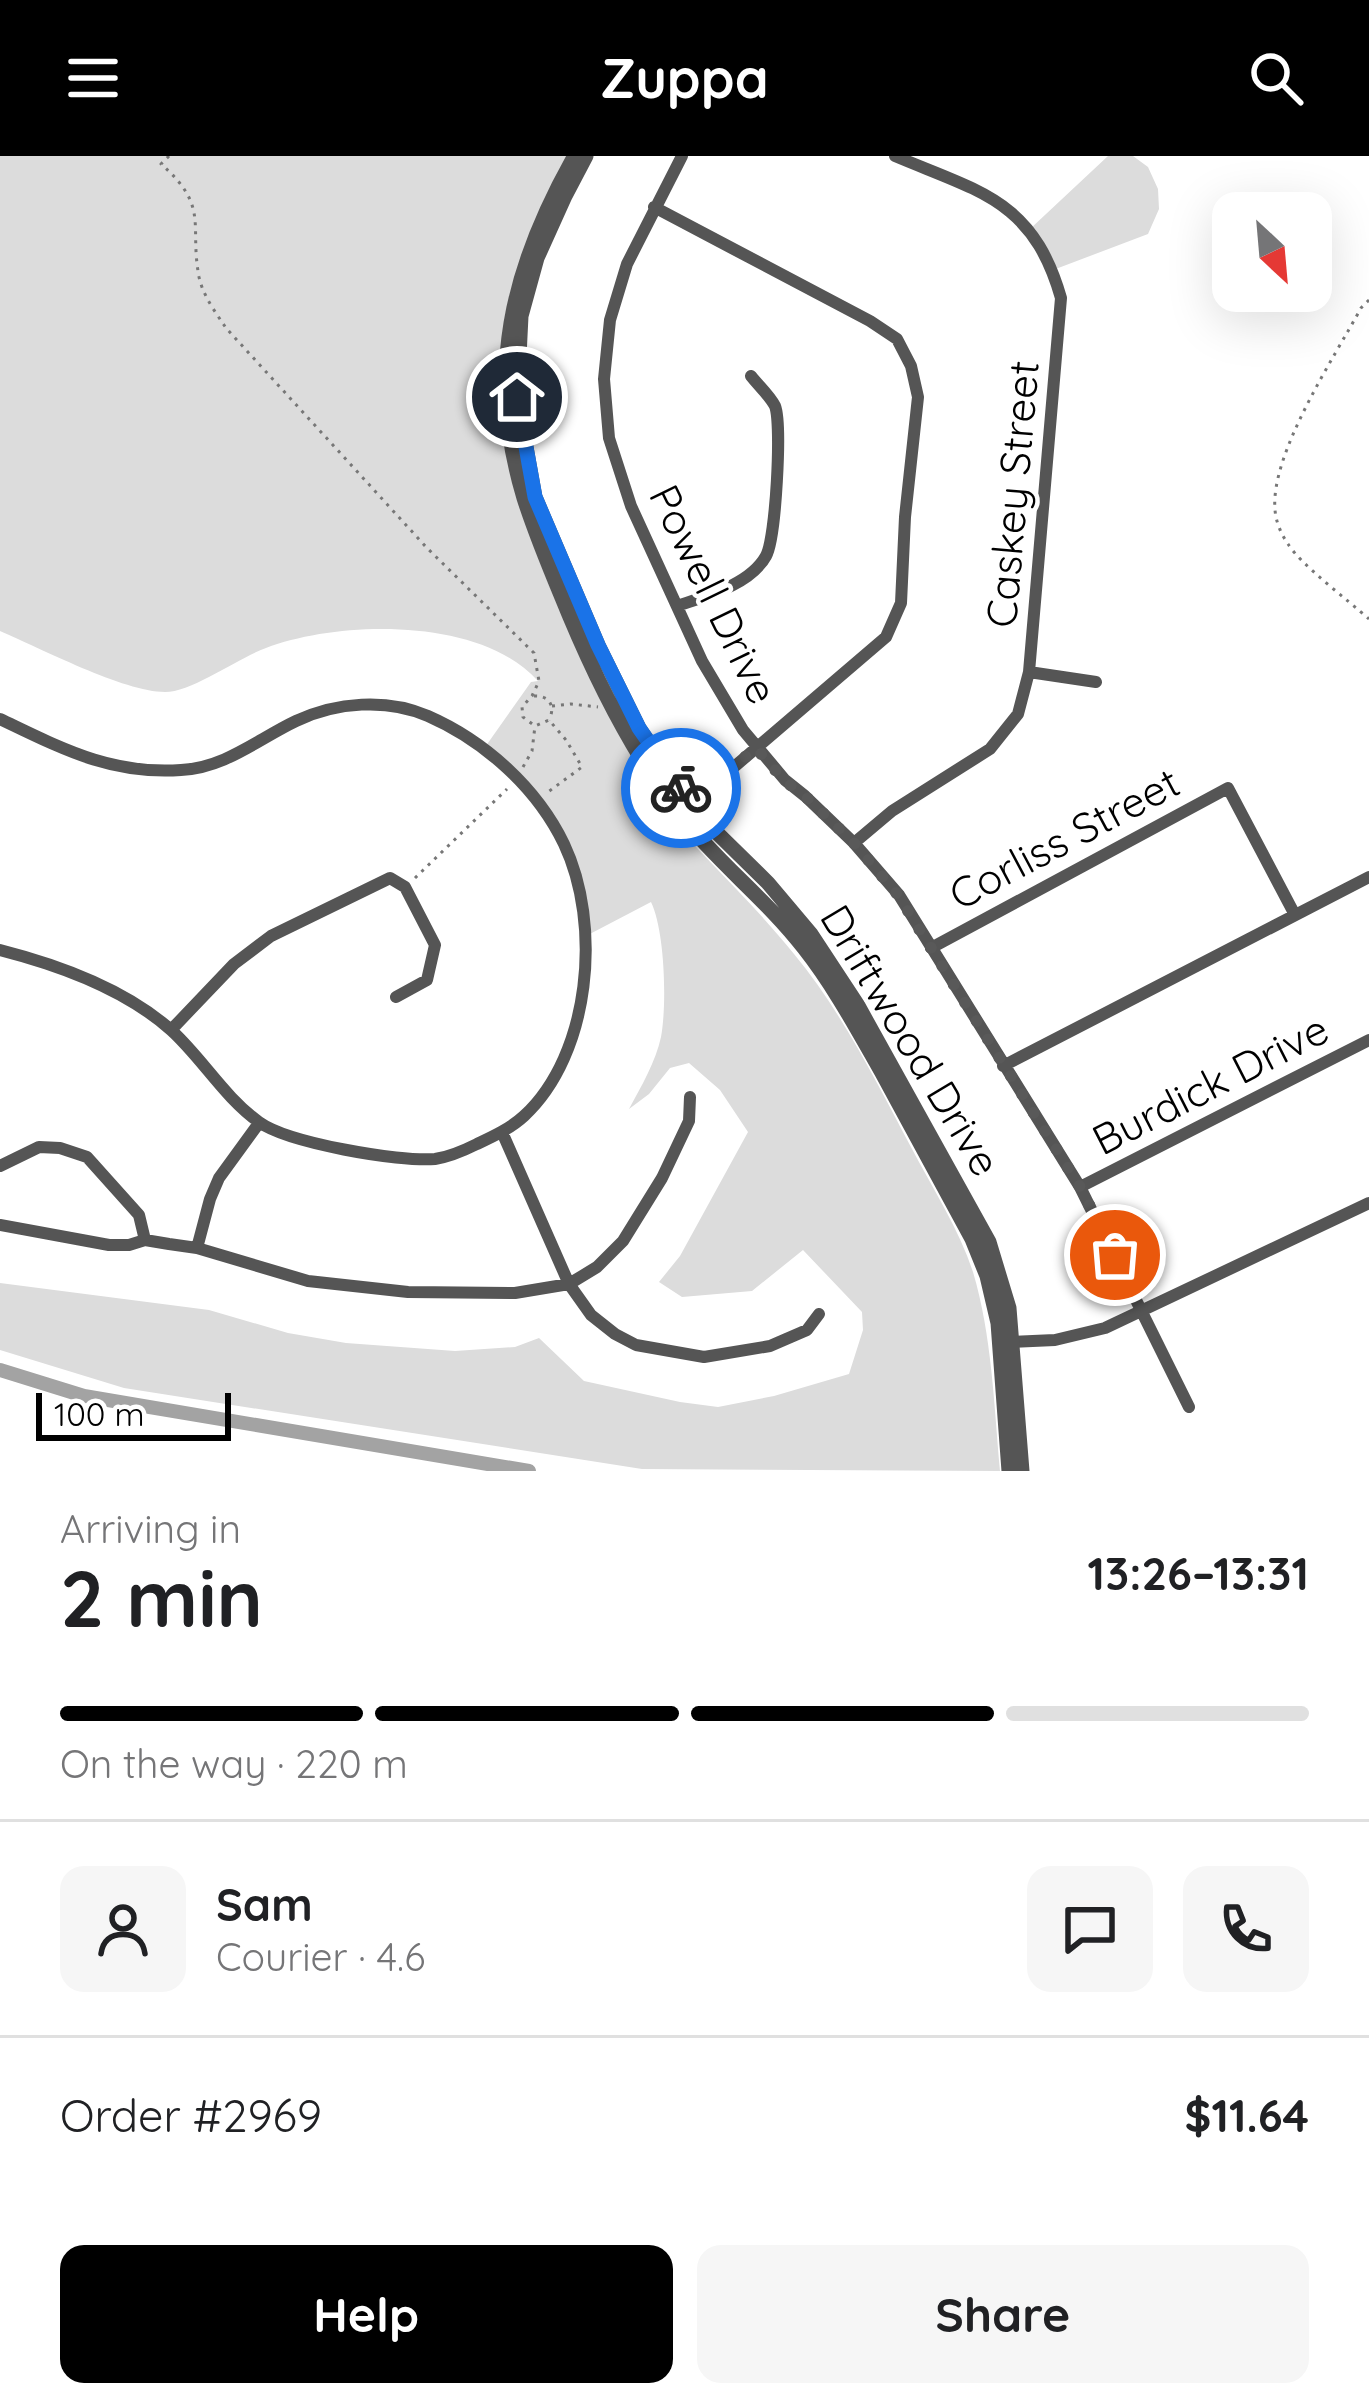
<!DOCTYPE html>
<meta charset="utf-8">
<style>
body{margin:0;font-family:Quicksand,sans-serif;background:#f6f6f6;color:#202124;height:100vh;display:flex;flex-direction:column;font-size:45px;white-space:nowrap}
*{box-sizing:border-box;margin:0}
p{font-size:39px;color:#757577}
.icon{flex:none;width:66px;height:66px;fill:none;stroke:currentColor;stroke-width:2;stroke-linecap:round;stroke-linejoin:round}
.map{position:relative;height:1315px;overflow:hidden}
.details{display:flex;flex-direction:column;background:#fff;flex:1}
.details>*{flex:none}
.needle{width:78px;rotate:154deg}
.fabs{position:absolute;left:1212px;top:36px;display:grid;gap:24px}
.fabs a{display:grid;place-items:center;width:120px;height:120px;border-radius:24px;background:#fff;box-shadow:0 12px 48px #0002;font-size:60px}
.scale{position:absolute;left:36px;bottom:30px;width:195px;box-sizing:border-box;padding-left:12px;border:6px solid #000;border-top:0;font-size:33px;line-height:42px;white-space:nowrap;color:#000;-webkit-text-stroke:9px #fff;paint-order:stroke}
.pin{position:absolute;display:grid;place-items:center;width:102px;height:102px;color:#fff;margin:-51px;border:6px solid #fff;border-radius:50%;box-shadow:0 3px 12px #0007}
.courier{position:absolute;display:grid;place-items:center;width:120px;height:120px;margin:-60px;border:9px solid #1a73e8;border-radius:50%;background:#fff;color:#222;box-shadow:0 3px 15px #0007}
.overview em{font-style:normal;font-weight:700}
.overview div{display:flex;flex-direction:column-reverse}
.overview{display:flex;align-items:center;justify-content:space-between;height:204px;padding:0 60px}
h1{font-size:78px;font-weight:700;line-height:90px}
.bar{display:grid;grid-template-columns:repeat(4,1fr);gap:18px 12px;align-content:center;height:144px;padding:0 60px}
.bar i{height:15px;border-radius:9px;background:#e0e0e0}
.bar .active{background:#000}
.bar p{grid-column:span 4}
.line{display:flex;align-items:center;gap:30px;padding:0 60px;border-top:3px solid #e0e0e0}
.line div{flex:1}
.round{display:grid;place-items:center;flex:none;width:126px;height:126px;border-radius:24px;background:#f6f6f6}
.button{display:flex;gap:24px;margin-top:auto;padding:24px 60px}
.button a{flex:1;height:138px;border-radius:24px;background:#000;color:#fff;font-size:48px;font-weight:700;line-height:138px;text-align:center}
.button a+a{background:#f6f6f6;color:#202124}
header{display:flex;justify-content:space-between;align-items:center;height:156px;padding:0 60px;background:#000;color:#fff;font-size:54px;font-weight:700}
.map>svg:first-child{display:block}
.green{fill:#dcdcdc}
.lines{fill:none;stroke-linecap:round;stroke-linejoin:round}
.canal{stroke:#a3a3a3;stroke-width:14}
.path{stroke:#777;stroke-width:3;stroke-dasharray:3 6;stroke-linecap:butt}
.minor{stroke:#555;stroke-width:12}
.tertiary{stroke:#555;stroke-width:15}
.done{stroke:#595959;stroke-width:12;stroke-dasharray:0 21.6}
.route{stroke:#1a73e8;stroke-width:15}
.labels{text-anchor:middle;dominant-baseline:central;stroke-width:9;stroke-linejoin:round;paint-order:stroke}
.street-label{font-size:42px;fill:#000;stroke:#fff}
</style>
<header><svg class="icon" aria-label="menu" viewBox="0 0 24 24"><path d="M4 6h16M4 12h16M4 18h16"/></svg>Zuppa<svg class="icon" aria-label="search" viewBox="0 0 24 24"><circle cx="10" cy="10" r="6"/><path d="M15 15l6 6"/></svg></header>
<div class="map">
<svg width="1369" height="1315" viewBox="0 0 1369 1315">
<rect width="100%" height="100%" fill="#fff"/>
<path class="green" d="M0 0H568C542 51 515 104 505 161 487 267 521 366 563 462 590 524 619 582 655 640L653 643C698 697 750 743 794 798 842 856 877 927 912 993 933 1033 959 1073 973 1116 992 1180 994 1249 1000 1315L642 1313 124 1232 0 1194V1127L209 1154 288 1177 346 1187 455 1195 515 1191 539 1182 584 1225 680 1246 718 1251 774 1240 849 1218 863 1174 862 1156 803 1094 752 1135 682 1141 659 1126 680 1100 748 976 720 934 689 907 670 912 649 938 629 953C641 931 656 905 661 881 667 849 665 775 651 746L586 780 564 689 536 645 483 594 531 526 538 525C481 461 340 464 266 492 238 502 192 536 165 536 124 536 40 492 0 475Z
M1108 0H1133L1148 11 1158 33 1159 53 1148 78 1053 114 1030 73Z"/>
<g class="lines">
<path class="canal" d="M0 1214 84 1240 529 1315"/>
<path class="path" d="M169 0 161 8C210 51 189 68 199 121 203 140 216 157 226 172L427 392 534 497 539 525 532 540 522 551 523 561 535 570 549 564 566 584 582 611 548 636
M1369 144 1361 152C1334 202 1270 298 1275 354 1276 366 1281 378 1288 388 1301 409 1348 444 1369 463
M534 540C549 539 556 550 549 564
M552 550 571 548 598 551
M523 611 532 595 535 570
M415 722 507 633"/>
<path class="minor" d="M682 0 627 108 610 164 604 223 609 282 631 350 702 505 743 574 785 624 805 640 854 687 899 739 1080 1031 1189 1251
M654 51 870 165 897 183 911 210 918 241 905 361 901 447 886 481 679 658
M677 450C706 440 750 429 766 400 776 382 782 268 775 250 770 240 758 229 751 220
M1029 516 1096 526
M0 563C61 592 110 619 181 614 225 612 258 583 296 565 336 546 387 542 428 560 485 585 537 632 564 688 602 768 591 898 524 960 511 972 494 980 477 988 465 994 449 1001 435 1003 398 1006 288 987 259 966 224 941 202 902 171 874 125 833 59 809 0 794
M854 687 892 655 990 593 1018 558 1029 516 1061 142C1033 44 980 36 895 0
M931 792 1228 632 1295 759
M171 874 234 808 271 780 390 722 405 731 435 789 427 824 396 841
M1003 910 1369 721
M502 976 569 1128 591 1159 615 1178 636 1189 704 1201 770 1190 807 1174 819 1158
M0 1010 39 991 60 992 87 1001 139 1059 145 1084
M1080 1031 1369 884
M0 1069 109 1089H129L145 1084 169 1088 197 1092 308 1125 408 1136 515 1137 569 1128 597 1111 623 1085 662 1022 689 965 690 941
M197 1092 210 1043 219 1022 259 967
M1008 1186 1055 1184 1105 1172 1369 1047"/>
<path class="tertiary" d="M586 0 565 40 537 102 521 160 517 241 535 341 598 489 639 572 669 618 710 670 768 727 811 778 857 848 989 1086 1009 1152 1022 1315
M573 3C511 114 486 217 524 342 537 383 554 422 570 461 599 530 634 600 680 659 718 707 767 744 804 792 834 830 857 873 881 915 911 971 942 1027 972 1083L987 1120 998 1167 1009 1315"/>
</g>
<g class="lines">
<path class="done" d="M681 632 692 645 756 592 785 625 805 640 854 687 898 739 1080 1031 1115 1099"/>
<path class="route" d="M517 241 535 341 598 489 639 572 681 632"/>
</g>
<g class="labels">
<g class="street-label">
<text transform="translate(1012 338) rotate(-85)">Caskey Street</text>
<text transform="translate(714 438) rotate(64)">Powell Drive</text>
<text transform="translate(1064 682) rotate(-28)">Corliss Street</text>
<text transform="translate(911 884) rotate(59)">Driftwood Drive</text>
<text transform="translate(1210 928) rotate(-27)">Burdick Drive</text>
</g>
</g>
</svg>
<div class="fabs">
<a><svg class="needle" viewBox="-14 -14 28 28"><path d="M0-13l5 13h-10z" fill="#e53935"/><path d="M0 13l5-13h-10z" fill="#757577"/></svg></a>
</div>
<div class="scale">100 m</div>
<div class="pin" style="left:1115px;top:1099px;background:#ea580c"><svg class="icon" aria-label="bag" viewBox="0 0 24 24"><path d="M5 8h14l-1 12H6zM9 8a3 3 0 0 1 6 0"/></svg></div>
<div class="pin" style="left:517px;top:241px;background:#1f2937"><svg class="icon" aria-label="home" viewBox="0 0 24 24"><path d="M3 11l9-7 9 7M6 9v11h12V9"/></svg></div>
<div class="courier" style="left:681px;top:632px"><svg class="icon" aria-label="bike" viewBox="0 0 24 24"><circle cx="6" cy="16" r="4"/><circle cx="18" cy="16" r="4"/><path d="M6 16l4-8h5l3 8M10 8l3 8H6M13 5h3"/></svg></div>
</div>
<section class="details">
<div class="overview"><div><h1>2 min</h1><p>Arriving in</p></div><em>13:26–13:31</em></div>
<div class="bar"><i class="active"></i><i class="active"></i><i class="active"></i><i></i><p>On the way · 220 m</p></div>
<div class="line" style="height:216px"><a class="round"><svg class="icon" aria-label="person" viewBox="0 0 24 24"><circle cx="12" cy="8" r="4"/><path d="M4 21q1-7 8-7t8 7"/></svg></a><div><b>Sam</b><p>Courier · 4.6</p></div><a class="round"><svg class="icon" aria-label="chat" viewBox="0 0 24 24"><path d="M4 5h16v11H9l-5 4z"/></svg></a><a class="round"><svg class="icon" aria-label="phone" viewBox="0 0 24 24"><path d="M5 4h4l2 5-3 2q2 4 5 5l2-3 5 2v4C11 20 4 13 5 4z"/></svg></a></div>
<div class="line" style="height:156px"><div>Order #2969</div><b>$11.64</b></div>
<div class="button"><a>Help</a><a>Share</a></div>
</section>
